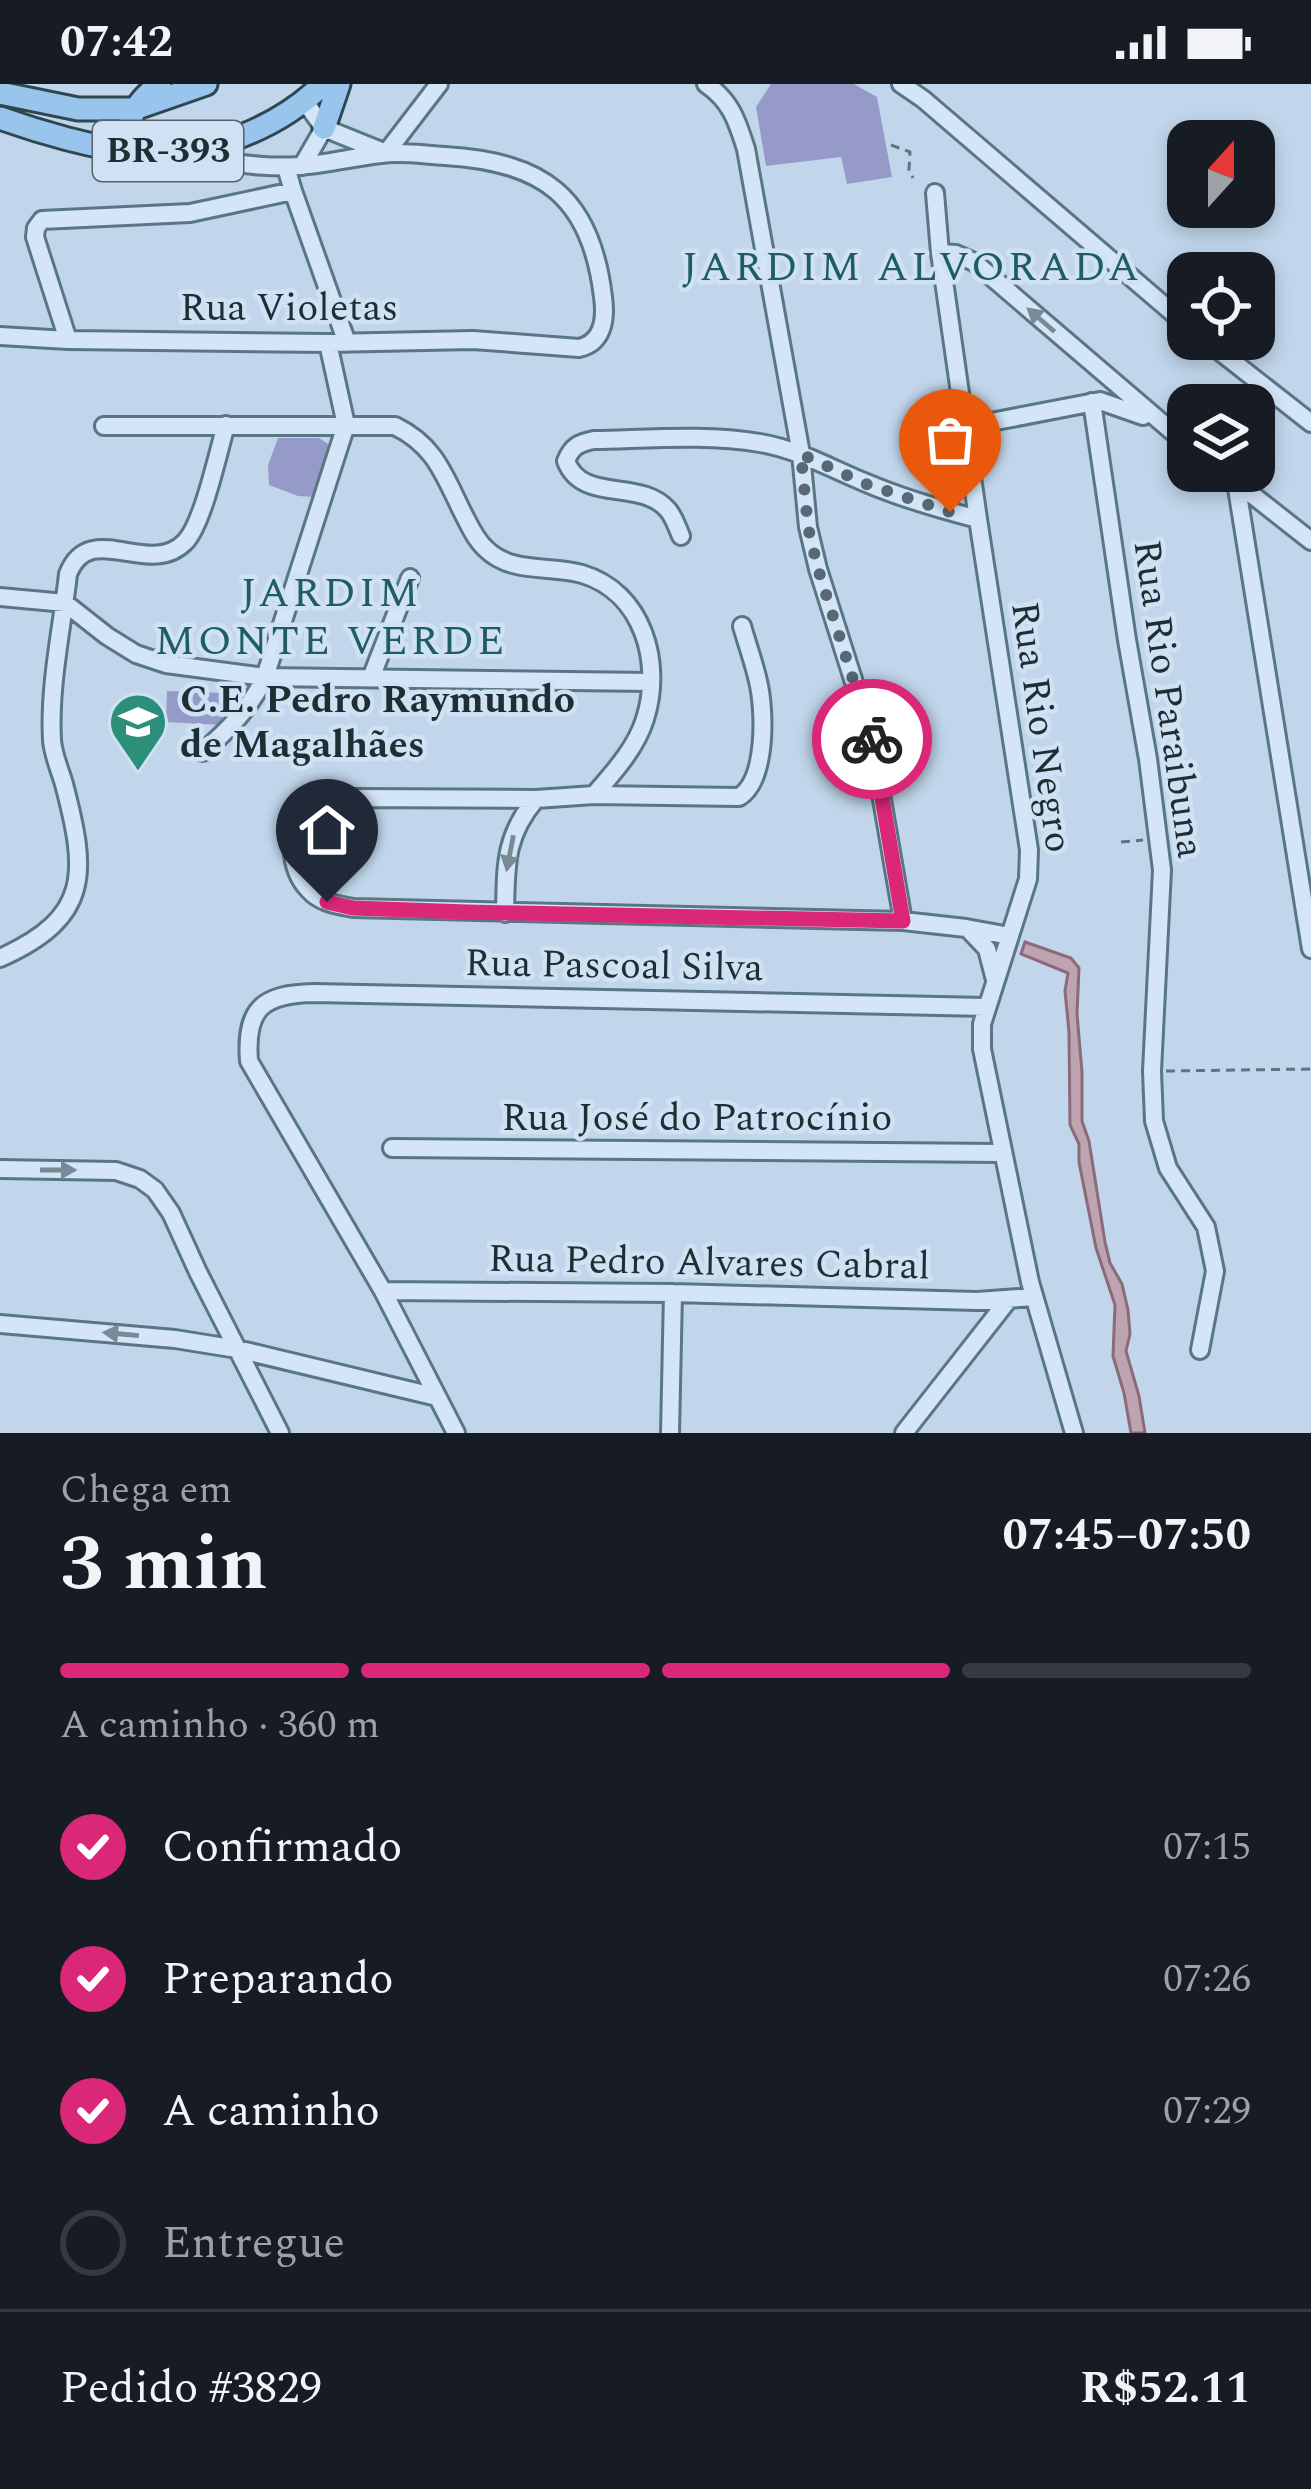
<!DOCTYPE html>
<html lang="pt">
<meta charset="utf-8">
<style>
body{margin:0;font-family:Spectral,serif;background:#20242c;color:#f1f3f6;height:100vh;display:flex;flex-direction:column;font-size:45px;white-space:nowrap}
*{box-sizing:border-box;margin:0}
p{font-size:39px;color:#9ea1a6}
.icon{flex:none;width:66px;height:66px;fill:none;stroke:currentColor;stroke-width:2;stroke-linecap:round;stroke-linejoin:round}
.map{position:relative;height:1349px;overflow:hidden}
.details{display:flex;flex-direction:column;background:#171b24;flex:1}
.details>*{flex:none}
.needle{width:78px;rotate:21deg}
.fabs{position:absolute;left:1167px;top:36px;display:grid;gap:24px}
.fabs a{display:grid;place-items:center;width:108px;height:108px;border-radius:24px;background:#171b24;box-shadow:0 6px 18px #0003;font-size:60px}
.pin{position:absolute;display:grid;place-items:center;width:102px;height:102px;color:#fff;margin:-123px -51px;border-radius:50% 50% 50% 0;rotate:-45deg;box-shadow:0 0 12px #0007}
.pin .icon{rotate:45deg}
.courier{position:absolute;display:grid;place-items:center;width:120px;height:120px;margin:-60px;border:9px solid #db2777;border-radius:50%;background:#fff;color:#222;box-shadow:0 3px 15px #0007}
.head em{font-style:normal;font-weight:700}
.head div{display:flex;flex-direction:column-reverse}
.head{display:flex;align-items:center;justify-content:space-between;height:204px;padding:0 60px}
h1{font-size:78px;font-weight:700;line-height:90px}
.bar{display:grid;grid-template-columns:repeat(4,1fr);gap:18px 12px;align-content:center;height:144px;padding:0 60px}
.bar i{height:15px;border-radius:9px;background:#363941}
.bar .on{background:#db2777}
.bar p{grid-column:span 4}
.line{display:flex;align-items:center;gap:30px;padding:0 60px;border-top:3px solid #363941}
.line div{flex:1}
ol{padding:0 60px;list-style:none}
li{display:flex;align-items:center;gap:36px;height:132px}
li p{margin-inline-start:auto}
li .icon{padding:12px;border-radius:50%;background:#db2777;color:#fff;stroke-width:4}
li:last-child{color:#9ea1a6}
li i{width:66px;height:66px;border:6px solid #363941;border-radius:50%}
.status{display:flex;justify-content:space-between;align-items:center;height:84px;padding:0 60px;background:#171b24;direction:ltr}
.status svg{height:33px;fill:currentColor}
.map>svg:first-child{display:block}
.green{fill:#959ac9}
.water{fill:#bea3b1;stroke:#8b6b7a;stroke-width:3}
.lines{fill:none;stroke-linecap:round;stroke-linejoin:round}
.minor-casing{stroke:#597684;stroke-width:22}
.major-casing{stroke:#2e4851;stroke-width:27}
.path{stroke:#597684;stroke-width:3;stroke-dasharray:9 6;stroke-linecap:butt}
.minor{stroke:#d3e5f7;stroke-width:16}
.major{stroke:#99c5ed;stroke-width:21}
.oneway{fill:#788a96}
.done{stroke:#566974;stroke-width:12;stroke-dasharray:0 21.6}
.route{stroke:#db2777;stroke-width:15}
.labels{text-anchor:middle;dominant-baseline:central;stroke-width:9;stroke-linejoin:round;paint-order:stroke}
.shield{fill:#d0e1f3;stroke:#53646d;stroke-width:3}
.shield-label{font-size:36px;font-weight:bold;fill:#1d2e34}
.street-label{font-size:39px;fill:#1d2e34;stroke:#d0e1f3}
.poi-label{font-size:39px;font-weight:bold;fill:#1d2e34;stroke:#d0e1f3;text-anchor:start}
.neighbourhood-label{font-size:42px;letter-spacing:3px;fill:#1f5e5e;stroke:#d0e1f3}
</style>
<div class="status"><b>07:42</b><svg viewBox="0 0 49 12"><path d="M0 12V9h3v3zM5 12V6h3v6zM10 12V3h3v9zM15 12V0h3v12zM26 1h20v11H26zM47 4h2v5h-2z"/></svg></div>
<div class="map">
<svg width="1311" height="1349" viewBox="0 0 1311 1349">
<rect width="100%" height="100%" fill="#c1d6eb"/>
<path class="green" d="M771 0H854L877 13 892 93 847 100 841 73 766 82 756 23Z
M278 354H319L331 362 315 413 298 412 269 401 268 381Z
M167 607 224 609 222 641 166 638Z"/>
<path class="water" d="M1025 858 1071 874 1079 884 1077 930 1082 988V1037L1089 1057 1105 1158 1110 1179 1122 1200 1128 1226 1130 1250 1126 1267 1139 1312 1145 1349H1131L1124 1309 1113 1272 1115 1221 1096 1164 1079 1078V1060L1070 1041 1069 948 1065 907 1068 889 1021 870Z"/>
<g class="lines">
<defs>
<path id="minor" d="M706 0C731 17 737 37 746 65L801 370 808 443 818 485 871 652 903 837
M901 0 923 15 1188 242
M305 18 324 44 386 69
M386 69 439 0
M302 82 324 44
M286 83 293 107 347 259
M935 109 940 169 978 435 1029 766 1028 795 982 940V965L1030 1198 1074 1349
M940 169 956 170 974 178 1188 361
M0 252 68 256 328 259 473 256 579 264C603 259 606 235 603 213 591 112 543 78 445 72 424 71 402 67 381 70 354 73 327 80 299 82 261 85 219 76 181 73
M1204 255 1311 339
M68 256 35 153 36 144 42 136 190 129 293 107
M1092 318 1127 556 1148 675 1162 786 1152 987 1154 1037 1168 1084 1206 1143 1215 1187 1200 1266
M104 342H395C438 363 445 395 466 435 471 445 477 457 486 465 511 490 550 481 582 490 643 508 663 579 645 635 636 664 614 688 594 711
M965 343 1100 317 1143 332
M1222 387 1311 457
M1236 398 1311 865
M681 452C677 443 674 433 668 426 641 394 582 420 566 377 572 362 579 359 594 356 649 355 706 350 760 359 797 365 830 384 864 398 901 414 939 425 978 435
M0 513 65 519 107 552 136 570 166 580 265 593 651 598
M742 542C747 560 754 579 758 597 765 626 767 696 739 713L594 711 536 715 355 714C339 716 321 717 309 727 286 747 289 786 309 806 320 819 338 821 353 824L903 837 966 844 1010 852
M371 594 410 494
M203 668C229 645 250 624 265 593L346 341 328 259
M505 829C506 783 504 752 536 715
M969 846 987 865 995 896
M0 874C92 833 87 788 64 700 60 686 53 671 52 656 49 601 62 545 68 490 90 434 149 495 185 458 203 440 218 368 226 341
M392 1064 1002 1069
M0 1085 116 1087 140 1095 155 1106 171 1129 198 1188 280 1349
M383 1207 673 1209 977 1217 1034 1213
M0 1240 175 1255 237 1265 437 1313
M456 1349 383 1207 249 977C245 924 263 910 314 909L986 923
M670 1349 673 1209
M904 1349 1009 1215"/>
<path id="major" d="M0 9 78 25H134L206 0
M0 34C39 48 94 64 136 68 200 76 278 45 323 0
M324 44 339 0
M138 69C119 42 136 17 160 0"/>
</defs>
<use href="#minor" class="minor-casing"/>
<use href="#major" class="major-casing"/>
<path class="path" d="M891 61 910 68 909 86 913 94
M1121 758 1143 756
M1166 987 1311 985"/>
<use href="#minor" class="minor"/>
<use href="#major" class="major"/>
</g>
<defs><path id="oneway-solid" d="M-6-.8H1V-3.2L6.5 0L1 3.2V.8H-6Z" transform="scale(3)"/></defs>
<g class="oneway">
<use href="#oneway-solid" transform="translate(1041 236) rotate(-139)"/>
<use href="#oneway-solid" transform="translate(510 769) rotate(101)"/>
<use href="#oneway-solid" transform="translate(58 1086)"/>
<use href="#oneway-solid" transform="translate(121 1250) rotate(-175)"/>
</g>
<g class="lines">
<path class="done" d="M872 655 818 485 808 443 801 370 866 400 950 428"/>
<path class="route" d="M327 818 353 824 467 828 903 837 872 655"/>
</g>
<defs>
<symbol id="school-pin" viewBox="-11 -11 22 30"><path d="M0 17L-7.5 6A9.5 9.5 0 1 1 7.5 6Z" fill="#2c8f7a" stroke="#d0e1f3"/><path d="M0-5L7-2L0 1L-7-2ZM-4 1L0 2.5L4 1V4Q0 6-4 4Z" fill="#fff"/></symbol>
</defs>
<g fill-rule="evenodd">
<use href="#school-pin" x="105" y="605" width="66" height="90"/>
</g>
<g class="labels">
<rect class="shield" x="93" y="37" width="150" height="60" rx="9"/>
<g class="shield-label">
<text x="168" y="67">BR-393</text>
</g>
<g class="street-label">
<text x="289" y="224">Rua Violetas</text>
<text transform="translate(1168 615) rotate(82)">Rua Rio Paraibuna</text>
<text transform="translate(1041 643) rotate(82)">Rua Rio Negro</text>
<text transform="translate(614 882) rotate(1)">Rua Pascoal Silva</text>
<text x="697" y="1034">Rua José do Patrocínio</text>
<text transform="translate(709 1179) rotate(1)">Rua Pedro Alvares Cabral</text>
</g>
<g class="poi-label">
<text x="180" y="616">C.E. Pedro Raymundo<tspan x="180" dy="45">de Magalhães</tspan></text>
</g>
<g class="neighbourhood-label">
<text x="912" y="183">JARDIM ALVORADA</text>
<text x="331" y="509">JARDIM<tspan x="331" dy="48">MONTE VERDE</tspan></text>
</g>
</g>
</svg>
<div class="fabs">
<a><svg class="needle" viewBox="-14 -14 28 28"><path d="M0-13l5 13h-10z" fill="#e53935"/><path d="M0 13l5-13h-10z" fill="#9ea1a6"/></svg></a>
<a><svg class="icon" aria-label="locate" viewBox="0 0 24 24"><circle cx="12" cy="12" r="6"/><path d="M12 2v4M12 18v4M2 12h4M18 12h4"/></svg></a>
<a><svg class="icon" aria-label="layers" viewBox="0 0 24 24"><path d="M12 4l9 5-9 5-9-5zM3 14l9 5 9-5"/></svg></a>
</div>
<div class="pin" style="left:950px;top:428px;background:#ea580c"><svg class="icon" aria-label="bag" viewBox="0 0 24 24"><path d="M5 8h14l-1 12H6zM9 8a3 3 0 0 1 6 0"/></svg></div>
<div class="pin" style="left:327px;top:818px;background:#1f2937"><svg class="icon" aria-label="home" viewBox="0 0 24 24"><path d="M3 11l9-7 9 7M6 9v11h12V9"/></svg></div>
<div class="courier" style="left:872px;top:655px"><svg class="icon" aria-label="bike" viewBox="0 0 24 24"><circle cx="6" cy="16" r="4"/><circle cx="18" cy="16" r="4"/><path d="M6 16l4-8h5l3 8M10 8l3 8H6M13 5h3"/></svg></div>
</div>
<section class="details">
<div class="head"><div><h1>3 min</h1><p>Chega em</p></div><em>07:45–07:50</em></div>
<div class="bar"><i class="on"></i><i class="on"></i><i class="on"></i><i></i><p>A caminho · 360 m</p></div>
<ol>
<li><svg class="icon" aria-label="check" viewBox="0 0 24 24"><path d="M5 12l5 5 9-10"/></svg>Confirmado<p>07:15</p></li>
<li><svg class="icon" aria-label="check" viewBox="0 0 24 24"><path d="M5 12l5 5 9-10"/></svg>Preparando<p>07:26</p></li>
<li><svg class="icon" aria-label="check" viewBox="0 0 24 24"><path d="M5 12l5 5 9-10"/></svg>A caminho<p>07:29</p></li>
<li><i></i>Entregue</li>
</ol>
<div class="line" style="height:156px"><div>Pedido #3829</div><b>R$52.11</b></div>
</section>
